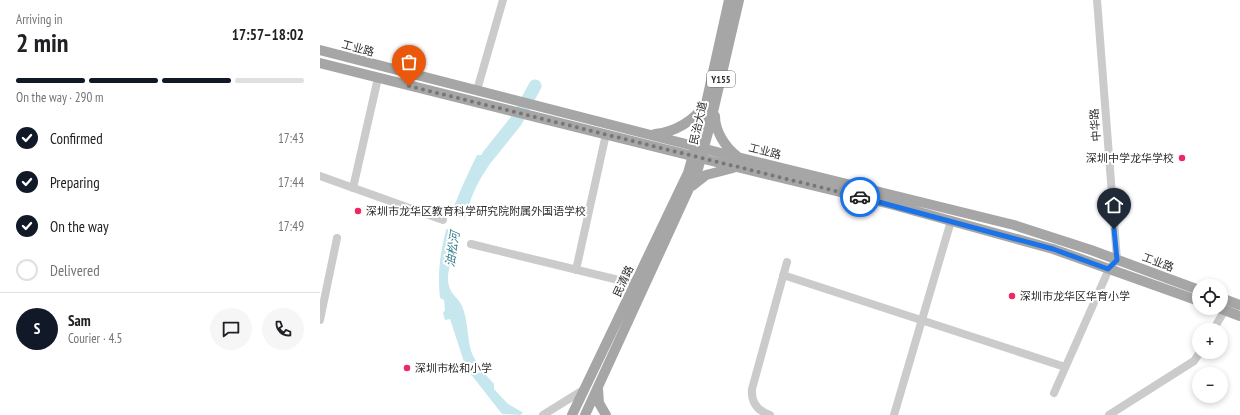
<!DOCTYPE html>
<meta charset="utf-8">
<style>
body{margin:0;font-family:"PT Sans Narrow","Noto Sans SC",sans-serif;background:#f6f6f6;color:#202124;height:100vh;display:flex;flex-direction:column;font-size:15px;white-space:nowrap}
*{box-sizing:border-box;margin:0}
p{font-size:13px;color:#757577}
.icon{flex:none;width:22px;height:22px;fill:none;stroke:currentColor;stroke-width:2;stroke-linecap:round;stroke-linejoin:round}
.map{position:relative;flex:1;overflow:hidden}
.details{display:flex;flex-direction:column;background:#fff;width:320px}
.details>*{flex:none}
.controls{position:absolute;left:872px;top:279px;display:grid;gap:8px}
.controls a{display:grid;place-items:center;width:36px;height:36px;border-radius:50%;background:#fff;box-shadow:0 2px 6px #0003;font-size:20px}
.pin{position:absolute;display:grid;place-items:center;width:34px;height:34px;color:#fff;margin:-41px -17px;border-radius:50% 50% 50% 0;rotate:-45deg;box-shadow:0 0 4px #0007}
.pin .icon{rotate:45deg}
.courier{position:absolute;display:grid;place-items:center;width:40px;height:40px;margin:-20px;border:3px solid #1a73e8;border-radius:50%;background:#fff;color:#222;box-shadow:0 1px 5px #0007}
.summary em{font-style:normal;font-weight:800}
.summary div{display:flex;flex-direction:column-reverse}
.summary{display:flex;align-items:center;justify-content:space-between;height:68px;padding:0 16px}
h1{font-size:26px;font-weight:800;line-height:30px}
.bar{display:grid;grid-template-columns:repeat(4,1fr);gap:6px 4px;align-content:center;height:48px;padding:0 16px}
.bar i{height:5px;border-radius:3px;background:#e0e0e0}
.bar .selected{background:#111827}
.bar p{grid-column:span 4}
.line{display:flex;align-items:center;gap:10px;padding:0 16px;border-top:1px solid #e0e0e0}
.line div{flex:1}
.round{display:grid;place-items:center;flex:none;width:42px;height:42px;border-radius:21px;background:#f6f6f6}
ol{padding:0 16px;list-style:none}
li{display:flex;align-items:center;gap:12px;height:44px}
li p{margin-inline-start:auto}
li .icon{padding:4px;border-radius:50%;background:#111827;color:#fff;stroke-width:4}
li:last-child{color:#757577}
li i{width:22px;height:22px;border:2px solid #e0e0e0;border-radius:50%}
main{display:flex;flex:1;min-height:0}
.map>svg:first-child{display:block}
.water{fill:#c6e7ed}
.pier{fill:#fff}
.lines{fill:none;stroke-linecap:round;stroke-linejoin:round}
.river{stroke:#c6e7ed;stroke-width:13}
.minor{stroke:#cbcbcb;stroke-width:8}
.major{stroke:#a6a6a6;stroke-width:10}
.done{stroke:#777;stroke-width:4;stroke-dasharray:0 7.2}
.route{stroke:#1a73e8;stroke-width:5}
.poi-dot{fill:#ef2763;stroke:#fff;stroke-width:1.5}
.labels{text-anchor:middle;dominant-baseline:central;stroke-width:4;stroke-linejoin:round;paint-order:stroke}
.shield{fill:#fff;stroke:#6d6d6d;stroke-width:1}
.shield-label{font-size:10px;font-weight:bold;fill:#2e2e2e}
.street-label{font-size:11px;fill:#2e2e2e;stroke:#fff}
.poi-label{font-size:11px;fill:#2e2e2e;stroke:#fff;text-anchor:start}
.water-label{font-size:12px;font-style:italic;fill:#36808e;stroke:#fff}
</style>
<main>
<section class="details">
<div class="summary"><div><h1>2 min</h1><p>Arriving in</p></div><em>17:57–18:02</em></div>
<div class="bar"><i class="selected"></i><i class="selected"></i><i class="selected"></i><i></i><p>On the way · 290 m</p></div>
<ol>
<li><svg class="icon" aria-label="check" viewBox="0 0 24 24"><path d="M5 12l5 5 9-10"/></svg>Confirmed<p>17:43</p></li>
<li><svg class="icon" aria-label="check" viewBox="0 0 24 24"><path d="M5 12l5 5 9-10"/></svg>Preparing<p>17:44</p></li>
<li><svg class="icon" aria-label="check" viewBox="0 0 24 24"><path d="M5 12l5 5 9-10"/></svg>On the way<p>17:49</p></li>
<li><i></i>Delivered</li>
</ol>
<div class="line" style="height:72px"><b class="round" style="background:#111827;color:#fff">S</b><div><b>Sam</b><p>Courier · 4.5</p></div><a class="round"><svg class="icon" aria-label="chat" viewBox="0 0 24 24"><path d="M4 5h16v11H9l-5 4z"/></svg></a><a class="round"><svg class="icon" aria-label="phone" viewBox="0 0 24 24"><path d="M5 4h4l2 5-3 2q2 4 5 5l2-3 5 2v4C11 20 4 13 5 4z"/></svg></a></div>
</section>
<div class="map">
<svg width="920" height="415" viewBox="0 0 920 415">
<rect width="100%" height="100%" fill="#fff"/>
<path class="water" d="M175 138 183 146C170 163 158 180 151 199 144 218 140 237 134 256 129 265 125 281 131 291 134 296 140 301 142 306 148 320 147 336 151 351 156 364 165 374 174 384V389L188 404 202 412 203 413 200 415 182 414 146 368 130 319 125 320 123 313 125 310 124 300 120 298C114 246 135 200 157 155H163Z"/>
<path class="pier" d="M129 213 146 219 142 234 124 228Z"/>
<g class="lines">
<path class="river" d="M168 156 196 121 215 86"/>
<path class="minor" d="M157 90 183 0
M0 176 123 220
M33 188 58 78
M151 244 315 284
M256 270 286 134
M463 275 745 367
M0 320 17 238
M893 330 905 310
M734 393 789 269 797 260 777 0
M223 415 265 389
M450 415C438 411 431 403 432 389L467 262
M574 415 631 221
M789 415 874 361 880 352"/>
<path class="major" d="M0 50 401 153 694 225 771 250 879 290
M0 63 392 161 570 204 733 249 879 301
M395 116C395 131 405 147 417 156
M335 134C355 132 374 121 385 104
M372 186 386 175 413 168
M901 298 920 305
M899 308 920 316
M278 389 279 403 286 415
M252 415 368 173 381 126 409 0
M265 415 378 169 389 129 419 0"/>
</g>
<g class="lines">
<path class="done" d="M89 86 540 197"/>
<path class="route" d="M540 197 733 249 788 269 797 260 794 229"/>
</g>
<g class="poi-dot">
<circle cx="862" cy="158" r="4"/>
<circle cx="38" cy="211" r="4"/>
<circle cx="692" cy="296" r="4"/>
<circle cx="87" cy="368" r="4"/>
</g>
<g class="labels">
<rect class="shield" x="387" y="71" width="28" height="16" rx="3"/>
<g class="shield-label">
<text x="401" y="79">Y155</text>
</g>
<g class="street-label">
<text transform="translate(38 48) rotate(15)">工业路</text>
<text transform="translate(378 123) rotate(-77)">民治大道</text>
<text transform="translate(775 125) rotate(-94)">中华路</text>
<text transform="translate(445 151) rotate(14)">工业路</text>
<text transform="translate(838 262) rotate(20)">工业路</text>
<text transform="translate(303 281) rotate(-65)">民清路</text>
</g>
<g class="poi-label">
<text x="854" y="158" text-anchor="end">深圳中学龙华学校</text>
<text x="46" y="211">深圳市龙华区教育科学研究院附属外国语学校</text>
<text x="700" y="296">深圳市龙华区华育小学</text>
<text x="95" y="368">深圳市松和小学</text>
</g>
<g class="water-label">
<text transform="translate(132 249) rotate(-81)">油松河</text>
</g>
</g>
</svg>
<div class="controls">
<a><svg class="icon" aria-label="locate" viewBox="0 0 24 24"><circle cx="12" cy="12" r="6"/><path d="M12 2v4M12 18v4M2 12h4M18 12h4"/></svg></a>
<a>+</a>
<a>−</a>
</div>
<div class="pin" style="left:89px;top:86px;background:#ea580c"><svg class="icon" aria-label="bag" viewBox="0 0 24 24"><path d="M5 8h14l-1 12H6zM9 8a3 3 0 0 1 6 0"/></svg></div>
<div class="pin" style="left:794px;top:229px;background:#1f2937"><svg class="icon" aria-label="home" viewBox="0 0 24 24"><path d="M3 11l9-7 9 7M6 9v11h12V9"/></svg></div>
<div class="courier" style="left:540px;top:197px"><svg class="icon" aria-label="car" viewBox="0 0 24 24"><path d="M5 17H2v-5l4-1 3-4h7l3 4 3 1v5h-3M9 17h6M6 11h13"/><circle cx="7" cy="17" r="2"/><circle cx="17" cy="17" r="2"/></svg></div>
</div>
</main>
